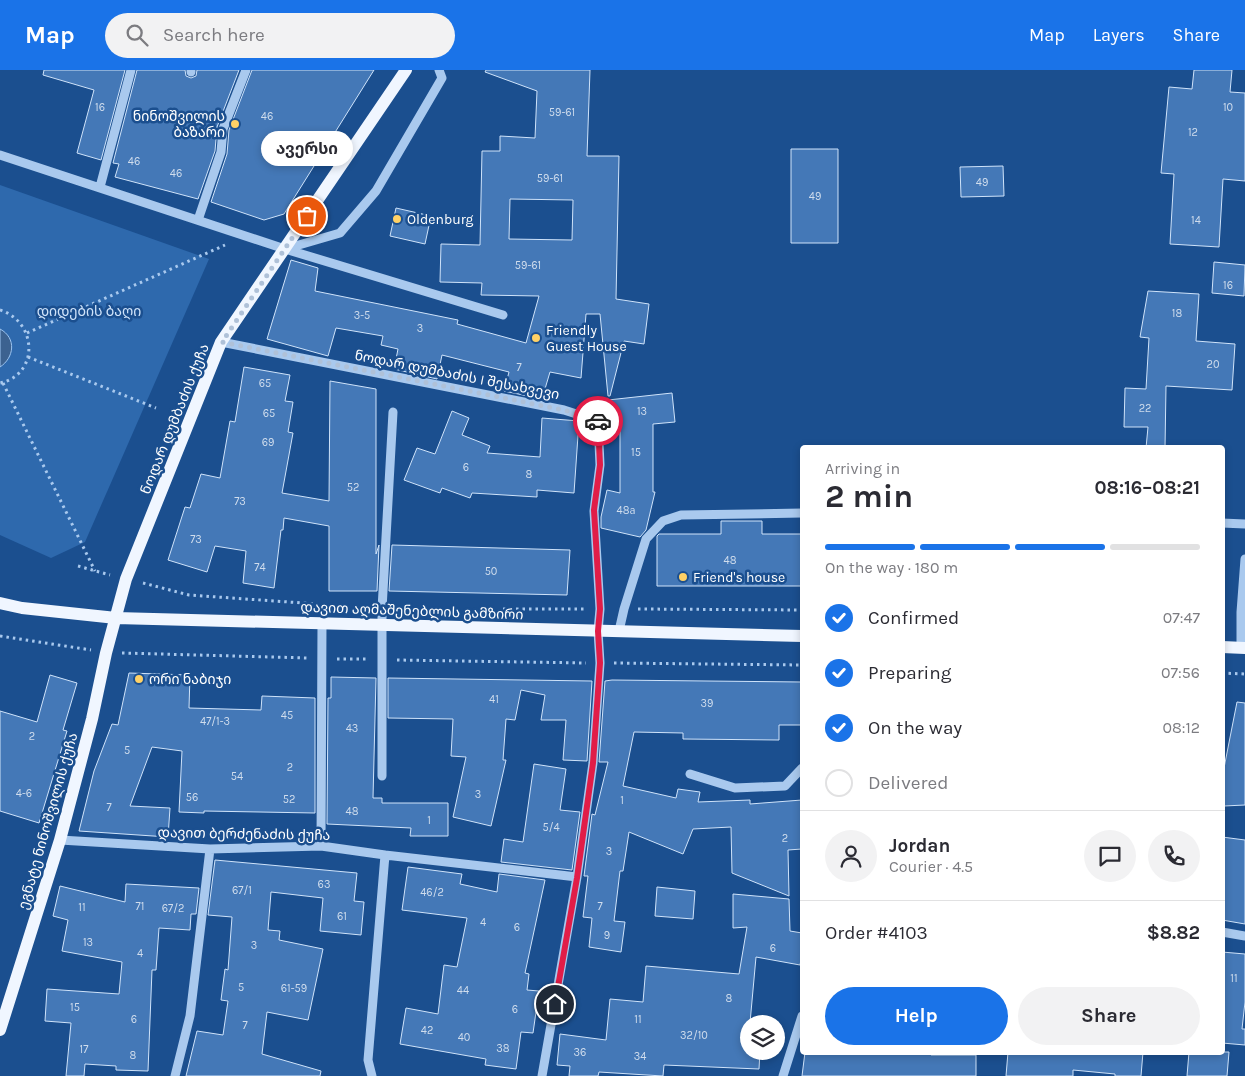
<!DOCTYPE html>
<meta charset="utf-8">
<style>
body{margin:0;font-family:Karla,"Noto Sans Georgian",sans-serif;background:#f2f2f3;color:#2b2b33;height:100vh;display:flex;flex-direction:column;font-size:19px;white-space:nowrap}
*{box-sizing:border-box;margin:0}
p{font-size:16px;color:#7c7c81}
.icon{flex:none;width:28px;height:28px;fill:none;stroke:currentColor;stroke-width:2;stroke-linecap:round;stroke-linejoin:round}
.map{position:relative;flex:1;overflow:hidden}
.sheet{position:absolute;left:800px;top:375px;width:425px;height:610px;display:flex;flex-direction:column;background:#fff;border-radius:5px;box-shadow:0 2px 8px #0003}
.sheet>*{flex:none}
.controls{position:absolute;left:740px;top:945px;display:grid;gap:10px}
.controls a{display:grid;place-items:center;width:45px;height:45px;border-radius:50%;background:#fff;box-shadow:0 2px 8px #0003;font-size:25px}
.pin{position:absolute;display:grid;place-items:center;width:42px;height:42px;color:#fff;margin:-21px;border:2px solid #fff;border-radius:50%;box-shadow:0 1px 5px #0007}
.courier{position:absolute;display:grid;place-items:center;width:50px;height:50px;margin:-25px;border:4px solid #e11d48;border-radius:50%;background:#fff;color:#222;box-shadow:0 1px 6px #0007}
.bubble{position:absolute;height:35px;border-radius:18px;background:#fff;box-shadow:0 2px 8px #0003;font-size:16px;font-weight:700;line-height:35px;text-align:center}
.overview em{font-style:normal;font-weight:700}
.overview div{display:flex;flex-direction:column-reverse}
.overview{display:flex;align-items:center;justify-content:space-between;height:85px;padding:0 25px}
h1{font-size:32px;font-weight:700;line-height:38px}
.bar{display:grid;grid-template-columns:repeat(4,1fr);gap:8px 5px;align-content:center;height:60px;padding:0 25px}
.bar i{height:6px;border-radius:4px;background:#e1e1e2}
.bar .active{background:#1a73e8}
.bar p{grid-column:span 4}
.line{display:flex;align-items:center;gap:12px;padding:0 25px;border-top:1px solid #e1e1e2}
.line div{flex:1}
.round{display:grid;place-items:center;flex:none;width:52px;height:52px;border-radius:26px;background:#f2f2f3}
ol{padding:0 25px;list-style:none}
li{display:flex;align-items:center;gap:15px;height:55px}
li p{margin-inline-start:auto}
li .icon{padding:5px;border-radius:50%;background:#1a73e8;color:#fff;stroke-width:4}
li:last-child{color:#7c7c81}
li i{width:28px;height:28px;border:2px solid #e1e1e2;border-radius:50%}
.primary-button{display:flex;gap:10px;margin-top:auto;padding:10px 25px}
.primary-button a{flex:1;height:58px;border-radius:30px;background:#1a73e8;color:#fff;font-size:20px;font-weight:700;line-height:58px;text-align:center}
.primary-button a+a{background:#f2f2f3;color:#2b2b33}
header{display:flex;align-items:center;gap:30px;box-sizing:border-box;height:70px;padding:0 25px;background:#1a73e8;color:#fff}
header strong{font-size:24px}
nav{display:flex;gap:28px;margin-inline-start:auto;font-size:18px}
.search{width:350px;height:45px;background:#f2f2f3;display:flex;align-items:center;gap:12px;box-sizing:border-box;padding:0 18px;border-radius:28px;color:#7c7c81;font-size:19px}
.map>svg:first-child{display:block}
.green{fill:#2e69ad}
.water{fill:#3c6290;stroke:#9cc4f0}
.building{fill:#4478b7;stroke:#cfe3fa;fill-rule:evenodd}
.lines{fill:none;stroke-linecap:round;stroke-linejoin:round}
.path{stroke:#a9c9ee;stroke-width:3;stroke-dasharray:2.5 4;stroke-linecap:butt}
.minor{stroke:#a9c9ee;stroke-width:9}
.major{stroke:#f0f6ff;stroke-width:12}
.done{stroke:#afc1d8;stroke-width:5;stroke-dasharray:0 9}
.route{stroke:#e11d48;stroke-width:6}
.poi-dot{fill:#ffd166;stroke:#1b4f8f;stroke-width:2}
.labels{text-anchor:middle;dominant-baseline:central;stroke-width:5;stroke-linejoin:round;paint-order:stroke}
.number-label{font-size:11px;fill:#d0dded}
.poi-label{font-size:14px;fill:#fff;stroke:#1b4f8f;text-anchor:start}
.park-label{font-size:14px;fill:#cfe3fa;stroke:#1b4f8f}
.street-label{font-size:14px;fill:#fff;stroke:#1b4f8f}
</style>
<header>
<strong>Map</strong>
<div class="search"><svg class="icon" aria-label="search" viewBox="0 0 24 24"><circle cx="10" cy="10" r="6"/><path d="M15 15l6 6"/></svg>Search here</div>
<nav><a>Map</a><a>Layers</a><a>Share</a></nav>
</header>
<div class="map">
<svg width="1245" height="1006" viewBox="0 0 1245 1006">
<rect width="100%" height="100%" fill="#1b4f8f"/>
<path class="green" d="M0 115 209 189 85 472 51 488 0 465Z"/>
<path class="water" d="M0 259C17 268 14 288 0 297Z"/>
<path class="building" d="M44 0H125L101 90 77 83 94 20 43 5Z
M137 0H185L186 6 191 8 196 6 197 0H239L217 57 215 81 198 129 115 107 119 94 113 93Z
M252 0H374L284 144 264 150 211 132 227 84 229 60Z
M486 0H590L587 86H619L616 229 649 234 644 274 624 271 610 326H608L600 244H586L581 308 550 302 542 329 504 321 509 302 442 285 437 309 394 299 398 279 381 275 383 266 336 258 328 286 267 269 291 190 318 198 315 221 458 250 457 254 526 273 539 226 481 225 482 213 440 212 441 174 480 175 482 81H500V66L535 68 537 21 485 2ZM510 129 573 130 572 170 509 169Z
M1194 0H1232L1230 22 1245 23V111L1223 109 1219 177 1170 174 1174 104 1161 103 1169 17 1192 19Z
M791 79H838V173H791Z
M1003 96 1004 126 961 127 960 97Z
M396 138 431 146 425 174 390 166Z
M1214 192 1245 195 1244 226 1212 223Z
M1148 221 1199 224 1196 271 1235 274 1232 320 1166 316 1165 378H1146L1148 357H1124L1125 318 1146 319 1149 268 1140 267Z
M244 297 290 305 285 331 293 332 288 362 293 363 282 423 329 431 330 311 376 319V484L379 475 377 521H329V456L284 448 283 460H281L274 518 243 513 246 481 215 476 207 502 168 490 185 437 190 438 201 404 220 408 230 351 235 352Z
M672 323 675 352 653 354V422H655L646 460 640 467 601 458V447L607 420 620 423V357L611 358 608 330Z
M452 341 469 348 462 365 490 376 487 383 540 387 542 348 579 351 574 423 537 420V427L472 423 470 428 442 418 440 423 404 410 417 378 435 384Z
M721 451H762V464H802V516H657V466L659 464H721Z
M392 475 570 480 567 525 389 521Z
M129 603 190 605 189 638 261 640 262 626 315 628V743L204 741V743L179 742 182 681 152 677 130 736 170 738 168 767 79 761 94 701 112 654 118 655Z
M50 605 77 613 63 660 67 661 39 753 0 741V641L37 652Z
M331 607 376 608 373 728H382V733H448V766H410L411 758 327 754 328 628H331Z
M388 608 592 611 587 691 563 690 566 650H541L545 625 521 620 515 650 506 649 503 690H506L491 756 453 747 466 687 451 686 453 649 388 648Z
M612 610 802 612V655H779V670L683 669V663L634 662 623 716 676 728 678 719 700 722 698 732 750 730V734L802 730V779L788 780 789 826 732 803 731 757 693 759 683 784 629 762 623 801H620L614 851 625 852 621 882 589 877 592 848 583 847 588 806H584L592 744 595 745 608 692H599L605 611Z
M1237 632 1245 633V735L1224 736V698Z
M534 694 566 699 560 740 580 742 572 800 501 792 504 769 523 772Z
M1222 767 1245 770V854L1222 850Z
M215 790 357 803 354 831 364 832 361 865 320 861 323 828 271 822 268 860 280 861 279 870 323 879 308 950 267 942 262 984 321 1001 320 1006H186L197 961 223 965 228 931 221 930 225 899 228 900 232 847 208 845Z
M408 797 462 804 460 814 497 822 499 804 545 810 525 903 529 904 527 920 539 921 533 963 521 962 516 999 485 995 486 989 400 974 406 938 438 944 444 895 457 897 467 848 402 840Z
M126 814 199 818 196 844H191L190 860 159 858 156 900H152L148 1001 116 1000V996L85 994 84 1006H66L71 953 45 951 47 919 119 924 122 892 62 881 68 850 53 846 60 816 125 832Z
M657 817 695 821 693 849 655 846Z
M733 824 789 829 790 861 802 863V884L800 895 756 887 750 953 762 954H749V981H760L759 999 664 995 663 1006 599 1002 598 1006H569L570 996 557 995 560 964 606 970 610 929 643 932 646 896 739 904 747 857 733 858Z
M1222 882 1245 884V932L1242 959H1245V975L1222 973Z
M805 982H931V985H976V1006H802Z
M1008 982H1143L1141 1006H1115V1004L1073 1000V1006H1006Z
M1189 982H1229L1227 1006H1187Z"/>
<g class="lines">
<path class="path" d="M0 240C38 252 39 305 0 313
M27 263 225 175
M28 287 156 338
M3 313 95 501
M78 496 110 505
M143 513 189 525 317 534
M503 539H587
M638 539 802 540
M0 566 91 580
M122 583 308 588
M337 589H368
M397 590 586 593
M614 593 802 595
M1222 603 1245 604"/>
<path class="minor" d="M191 2V0
M0 85 285 179 503 245
M100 117 131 0
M198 150 221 82 223 59 246 0
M285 179 340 163 376 121 442 8 439 0
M221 272 564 340 598 351 600 395 594 441 600 539 598 561 600 593 593 693 577 807 542 1006
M1222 453 1245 454
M619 561 624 539 646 469 663 451 681 445 802 443
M1241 578V542L1245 489
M690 704 735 718 785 716 802 698
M382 706V539L393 342
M60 770 210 779 321 776 385 785 368 990 372 1006
M321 776 322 553
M385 785 577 807
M1222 862 1245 866
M175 1006 190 946 210 779
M783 1006 802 946"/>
<path class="major" d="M0 533 22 538 116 548 802 566
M1222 577 1245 578
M0 960 60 770 92 649 106 583 126 509 221 272 406 0"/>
</g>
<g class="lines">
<path class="done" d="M307 146 222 272 564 340 598 351"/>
<path class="route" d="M555 934 577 808 593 693 600 593 598 561 600 539 594 440 600 395 598 351"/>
</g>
<g class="poi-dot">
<circle cx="235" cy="54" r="5"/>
<circle cx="397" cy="149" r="5"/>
<circle cx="536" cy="268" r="5"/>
<circle cx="683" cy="507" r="5"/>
<circle cx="139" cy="609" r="5"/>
</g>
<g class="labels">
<g class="number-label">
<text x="100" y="37">16</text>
<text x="1228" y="37">10</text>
<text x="562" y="42">59-61</text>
<text x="267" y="46">46</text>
<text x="1193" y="62">12</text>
<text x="134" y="91">46</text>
<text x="176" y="103">46</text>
<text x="550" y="108">59-61</text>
<text x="982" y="112">49</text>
<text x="815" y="126">49</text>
<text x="1196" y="150">14</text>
<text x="528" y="195">59-61</text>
<text x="1228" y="215">16</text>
<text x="1177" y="243">18</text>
<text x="362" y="245">3-5</text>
<text x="420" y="258">3</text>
<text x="1213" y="294">20</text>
<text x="519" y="297">7</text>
<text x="265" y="313">65</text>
<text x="1145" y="338">22</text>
<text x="642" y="341">13</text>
<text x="269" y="343">65</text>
<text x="268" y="372">69</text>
<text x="636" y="382">15</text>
<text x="466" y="397">6</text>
<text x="529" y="404">8</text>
<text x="353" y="417">52</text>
<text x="240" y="431">73</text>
<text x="626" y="440">48a</text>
<text x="196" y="469">73</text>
<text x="730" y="490">48</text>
<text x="260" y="497">74</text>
<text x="491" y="501">50</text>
<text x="494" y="629">41</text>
<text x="707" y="633">39</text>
<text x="287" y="645">45</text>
<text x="215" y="651">47/1-3</text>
<text x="352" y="658">43</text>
<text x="32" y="666">2</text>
<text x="127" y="680">5</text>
<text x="290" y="697">2</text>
<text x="237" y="706">54</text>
<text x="24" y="723">4-6</text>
<text x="478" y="724">3</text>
<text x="192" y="727">56</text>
<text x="289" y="729">52</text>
<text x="622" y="730">1</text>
<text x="109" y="737">7</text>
<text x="352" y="741">48</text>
<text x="429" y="750">1</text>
<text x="551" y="757">5/4</text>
<text x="785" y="768">2</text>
<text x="609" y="781">3</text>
<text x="324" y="814">63</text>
<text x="242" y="820">67/1</text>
<text x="432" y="822">46/2</text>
<text x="140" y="836">71</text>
<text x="600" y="836">7</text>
<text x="82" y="837">11</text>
<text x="173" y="838">67/2</text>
<text x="342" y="846">61</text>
<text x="483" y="852">4</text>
<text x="517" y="857">6</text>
<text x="607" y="865">9</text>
<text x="88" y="872">13</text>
<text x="254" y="875">3</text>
<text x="773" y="878">6</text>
<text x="140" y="883">4</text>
<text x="1234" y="908">11</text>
<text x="241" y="917">5</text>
<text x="294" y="918">61-59</text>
<text x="463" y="920">44</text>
<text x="729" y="928">8</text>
<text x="75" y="937">15</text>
<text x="515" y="939">6</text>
<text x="134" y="949">6</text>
<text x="638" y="949">11</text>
<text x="245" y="955">7</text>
<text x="427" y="960">42</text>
<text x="694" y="965">32/10</text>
<text x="464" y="967">40</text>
<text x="503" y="978">38</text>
<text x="84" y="979">17</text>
<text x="580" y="982">36</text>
<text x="133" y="985">8</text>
<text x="640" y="986">34</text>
</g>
<g class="poi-label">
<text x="225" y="46" text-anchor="end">ნინოშვილის<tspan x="225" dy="16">ბაზარი</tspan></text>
<text x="407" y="149">Oldenburg</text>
<text x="546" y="260">Friendly<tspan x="546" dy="16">Guest House</tspan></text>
<text x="693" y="507">Friend's house</text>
<text x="149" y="609">ორი ნაბიჯი</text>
</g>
<g class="park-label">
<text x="89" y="241">დიდების ბაღი</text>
</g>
<g class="street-label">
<text transform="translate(457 305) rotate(11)">ნოდარ დუმბაძის I შესახვევი</text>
<text transform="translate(175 349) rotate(-68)">ნოდარ დუმბაძის ქუჩა</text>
<text transform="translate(412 541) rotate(2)">დავით აღმაშენებლის გამზირი</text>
<text transform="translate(48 751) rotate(-74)">ეგნატე ნინოშვილის ქუჩა</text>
<text transform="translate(244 764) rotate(1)">დავით ბერძენაძის ქუჩა</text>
</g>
</g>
</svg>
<div class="controls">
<a><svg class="icon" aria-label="layers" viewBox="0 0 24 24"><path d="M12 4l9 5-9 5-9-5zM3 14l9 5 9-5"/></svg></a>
</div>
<div class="pin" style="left:307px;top:146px;background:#ea580c"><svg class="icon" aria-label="bag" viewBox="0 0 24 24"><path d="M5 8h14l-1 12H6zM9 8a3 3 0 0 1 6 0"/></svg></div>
<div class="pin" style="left:555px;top:934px;background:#1f2937"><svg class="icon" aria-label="home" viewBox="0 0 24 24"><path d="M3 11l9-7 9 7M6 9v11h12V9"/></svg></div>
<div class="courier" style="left:598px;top:351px"><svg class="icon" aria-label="car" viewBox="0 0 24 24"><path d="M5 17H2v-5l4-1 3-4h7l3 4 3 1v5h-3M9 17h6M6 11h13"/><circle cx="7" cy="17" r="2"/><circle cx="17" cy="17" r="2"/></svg></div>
<div class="bubble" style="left:261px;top:61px;width:92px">ავერსი</div>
<section class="sheet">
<div class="overview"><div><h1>2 min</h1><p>Arriving in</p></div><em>08:16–08:21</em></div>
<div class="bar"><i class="active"></i><i class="active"></i><i class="active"></i><i></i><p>On the way · 180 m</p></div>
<ol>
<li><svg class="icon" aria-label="check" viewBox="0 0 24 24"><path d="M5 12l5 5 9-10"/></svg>Confirmed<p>07:47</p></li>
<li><svg class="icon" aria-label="check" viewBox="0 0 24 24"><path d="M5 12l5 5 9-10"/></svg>Preparing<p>07:56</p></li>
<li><svg class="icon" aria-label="check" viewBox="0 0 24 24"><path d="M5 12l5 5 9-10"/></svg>On the way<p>08:12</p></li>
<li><i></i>Delivered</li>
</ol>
<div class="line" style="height:90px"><a class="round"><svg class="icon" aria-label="person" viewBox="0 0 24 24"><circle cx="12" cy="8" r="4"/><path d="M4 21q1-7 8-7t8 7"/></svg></a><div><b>Jordan</b><p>Courier · 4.5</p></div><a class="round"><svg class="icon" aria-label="chat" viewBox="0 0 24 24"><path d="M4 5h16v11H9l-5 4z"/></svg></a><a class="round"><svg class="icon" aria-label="phone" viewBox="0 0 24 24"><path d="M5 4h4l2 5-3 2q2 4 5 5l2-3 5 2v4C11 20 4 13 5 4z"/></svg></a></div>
<div class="line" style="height:65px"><div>Order #4103</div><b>$8.82</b></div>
<div class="primary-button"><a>Help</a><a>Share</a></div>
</section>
</div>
